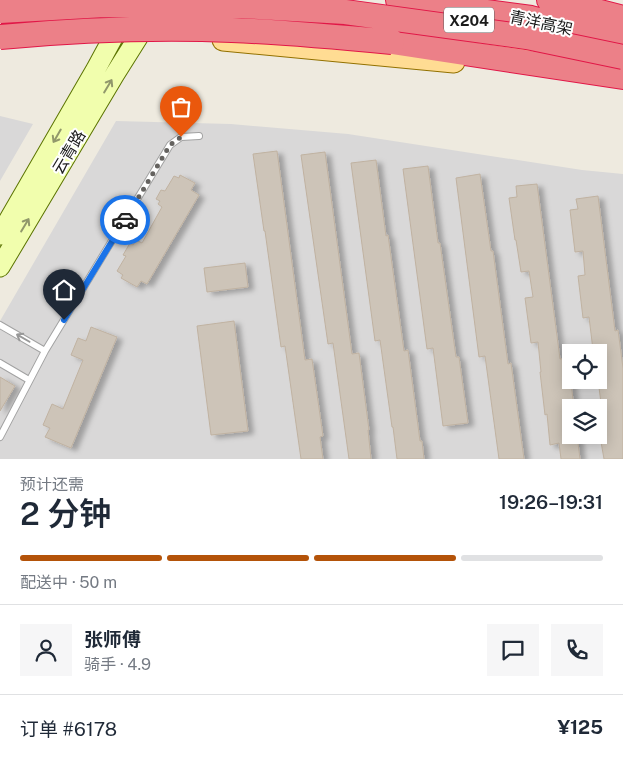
<!DOCTYPE html>
<html lang="zh">
<meta charset="utf-8">
<style>
body{margin:0;font-family:"Public Sans","Noto Sans SC",sans-serif;background:#f6f6f7;color:#1f2937;height:100vh;display:flex;flex-direction:column;font-size:19px;white-space:nowrap}
*{box-sizing:border-box;margin:0}
p{font-size:16px;color:#747a83}
.icon{flex:none;width:28px;height:28px;fill:none;stroke:currentColor;stroke-width:2;stroke-linecap:round;stroke-linejoin:round}
.map{position:relative;height:459px;overflow:hidden}
.details{display:flex;flex-direction:column;background:#fff;flex:1}
.details>*{flex:none}
.tools{position:absolute;left:562px;top:344px;display:grid;gap:10px}
.tools a{display:grid;place-items:center;width:45px;height:45px;border-radius:0px;background:#fff;box-shadow:0 2px 12px #0003;font-size:25px}
.pin{position:absolute;display:grid;place-items:center;width:42px;height:42px;color:#fff;margin:-51px -21px;border-radius:50% 50% 50% 0;rotate:-45deg;box-shadow:0 0 5px #0007}
.pin .icon{rotate:45deg}
.courier{position:absolute;display:grid;place-items:center;width:50px;height:50px;margin:-25px;border:4px solid #1a73e8;border-radius:50%;background:#fff;color:#222;box-shadow:0 1px 6px #0007}
.head em{font-style:normal;font-weight:600}
.head div{display:flex;flex-direction:column-reverse}
.head{display:flex;align-items:center;justify-content:space-between;height:85px;padding:0 20px}
h1{font-size:32px;font-weight:600;line-height:38px}
.bar{display:grid;grid-template-columns:repeat(4,1fr);gap:8px 5px;align-content:center;height:60px;padding:0 20px}
.bar i{height:6px;border-radius:4px;background:#e0e1e3}
.bar .selected{background:#b45309}
.bar p{grid-column:span 4}
.line{display:flex;align-items:center;gap:12px;padding:0 20px;border-top:1px solid #e0e1e3}
.line div{flex:1}
.round{display:grid;place-items:center;flex:none;width:52px;height:52px;border-radius:0px;background:#f6f6f7}
.map>svg:first-child{display:block}
.residential{fill:#d9d8d8;fill-rule:evenodd}
.building{fill:#cdc4b8;stroke:#c0b2a1;filter:url(#shadow)}
.lines{fill:none;stroke-linecap:round;stroke-linejoin:round}
.lane-casing{stroke:#a2a2a2;stroke-width:8}
.secondary-casing{stroke:#5b7400;stroke-width:21}
.primary-casing{stroke:#927100;stroke-width:23}
.highway-casing{stroke:#e11747;stroke-width:26}
.lane{stroke:#fff;stroke-width:6}
.secondary{stroke:#f1fead;stroke-width:19}
.primary{stroke:#ffdc93;stroke-width:21}
.highway{stroke:#ec8088;stroke-width:24}
.highway-bridge-casing{stroke:#e11747;stroke-width:26;stroke-linecap:butt}
.highway-bridge{stroke:#ec8088;stroke-width:24}
.oneway{stroke:#91986b}
.oneway2{stroke:#989898}
.done{stroke:#656360;stroke-width:5;stroke-dasharray:0 9}
.route{stroke:#1a73e8;stroke-width:6}
.labels{text-anchor:middle;dominant-baseline:central;stroke-width:4;stroke-linejoin:round;paint-order:stroke}
.shield{fill:#fff;stroke:#5f5f5f;stroke-width:1}
.shield-label{font-size:15px;font-weight:bold;fill:#1b1b1b}
.street-label{font-size:16px;fill:#1b1b1b;stroke:#fff}
</style>
<div class="map">
<svg width="623" height="459" viewBox="0 0 623 459">
<defs>
<filter id="shadow"><feDropShadow dx="5.5" dy="3" stdDeviation="2.5" flood-color="#0004"/></filter>
</defs>
<rect width="100%" height="100%" fill="#eeeadf"/>
<path class="residential" d="M0 116 33 124 0 181Z
M116 121 231 124 348 134 582 170 623 174V459H0V321ZM571 352H599V380H571ZM571 408H599V435H571Z"/>
<path class="building" d="M277 151 305 360 312 359 323 436 320 437 323 459H301L285 346 281 347 265 231H264L253 154Z
M325 152 352 354 359 353 369 430H368L371 459H349L333 343 328 344 301 155Z
M376 160 386 236 388 235 404 351 408 350 420 441H422L424 459H397L393 427H392L380 340 375 341 351 163Z
M428 166 438 243H440L456 357H459L468 423 443 426 433 348 427 349 403 169Z
M480 174 491 251H493L508 364 511 363 524 459H499L485 356 479 357 456 178Z
M180 175 195 183 191 190 199 195 147 284 141 281 137 287 121 278 123 275 117 271 126 256 123 255 130 243 133 245 136 240 142 243 162 207 158 204 160 201 156 199 161 190 165 191 174 176 179 178Z
M537 184 560 359 568 358 574 408H571V435H577L580 459H561L559 443 550 445 547 414 545 415 540 372H541L538 342 531 343 525 298 533 297 529 271 521 272 516 240H515L509 198 517 197 516 186Z
M598 196 615 331 618 330 623 368V459H604L601 442 606 441 598 380 599 376H605L602 349 593 350 589 317 583 318 578 276 585 275 583 251 575 252 570 210 578 209 576 199Z
M245 263 248 287 207 292 204 268Z
M234 321 248 431 211 435 197 326Z
M91 327 117 337 71 448 45 437 50 428 43 425 52 404 63 409 83 360 71 355 78 338 86 341Z
M0 377 15 386 0 411Z"/>
<g class="lines">
<defs>
<path id="lane" d="M0 325 45 351
M0 363 29 380
M0 437 45 351 170 145 181 137 199 136"/>
<path id="secondary" d="M0 235 96 69 122 21
M0 267 115 74 149 20"/>
<path id="primary" d="M50 19 162 17
M313 22 336 23 442 37 523 50
M223 40 454 62"/>
<path id="highway" d="M398 0 531 18 623 42
M549 0 558 1 623 18
M392 42 623 77"/>
</defs>
<use href="#lane" class="lane-casing"/>
<use href="#secondary" class="secondary-casing"/>
<use href="#primary" class="primary-casing"/>
<use href="#highway" class="highway-casing"/>
<use href="#lane" class="lane"/>
<use href="#secondary" class="secondary"/>
<use href="#primary" class="primary"/>
<use href="#highway" class="highway"/>
<defs>
<path id="highway-bridge" d="M0 11 104 5 242 6 345 12 527 37 623 57
M0 37C77 30 155 27 232 30 286 32 339 37 392 42"/>
</defs>
<use href="#highway-bridge" class="highway-bridge-casing"/>
<use href="#highway-bridge" class="highway-bridge"/>
</g>
<defs><path id="oneway-shaft" d="M-6 0H5M1.5-3L5.5 0L1.5 3" fill="none" stroke-width="1.6" stroke-linecap="round" stroke-linejoin="round" transform="scale(1.25)"/></defs>
<g class="oneway">
<use href="#oneway-shaft" transform="translate(108 86) rotate(-59)"/>
<use href="#oneway-shaft" transform="translate(57 136) rotate(120)"/>
<use href="#oneway-shaft" transform="translate(25 225) rotate(-59)"/>
</g>
<use class="oneway2" href="#oneway-shaft" transform="translate(23 338) rotate(-150)"/>
<g class="lines">
<path class="done" d="M125 220 170 145 181 137"/>
<path class="route" d="M64 320 125 220"/>
</g>
<g class="labels">
<rect class="shield" x="444" y="7.5" width="50" height="25" rx="4"/>
<g class="shield-label">
<text x="469" y="20">X204</text>
</g>
<g class="street-label">
<text transform="translate(541 23) rotate(12)">青洋高架</text>
<text transform="translate(69 152) rotate(-59)">云青路</text>
</g>
</g>
</svg>
<div class="tools">
<a><svg class="icon" aria-label="locate" viewBox="0 0 24 24"><circle cx="12" cy="12" r="6"/><path d="M12 2v4M12 18v4M2 12h4M18 12h4"/></svg></a>
<a><svg class="icon" aria-label="layers" viewBox="0 0 24 24"><path d="M12 4l9 5-9 5-9-5zM3 14l9 5 9-5"/></svg></a>
</div>
<div class="pin" style="left:181px;top:137px;background:#ea580c"><svg class="icon" aria-label="bag" viewBox="0 0 24 24"><path d="M5 8h14l-1 12H6zM9 8a3 3 0 0 1 6 0"/></svg></div>
<div class="pin" style="left:64px;top:320px;background:#1f2937"><svg class="icon" aria-label="home" viewBox="0 0 24 24"><path d="M3 11l9-7 9 7M6 9v11h12V9"/></svg></div>
<div class="courier" style="left:125px;top:220px"><svg class="icon" aria-label="car" viewBox="0 0 24 24"><path d="M5 17H2v-5l4-1 3-4h7l3 4 3 1v5h-3M9 17h6M6 11h13"/><circle cx="7" cy="17" r="2"/><circle cx="17" cy="17" r="2"/></svg></div>
</div>
<section class="details">
<div class="head"><div><h1>2 分钟</h1><p>预计还需</p></div><em>19:26–19:31</em></div>
<div class="bar"><i class="selected"></i><i class="selected"></i><i class="selected"></i><i></i><p>配送中 · 50 m</p></div>
<div class="line" style="height:90px"><a class="round"><svg class="icon" aria-label="person" viewBox="0 0 24 24"><circle cx="12" cy="8" r="4"/><path d="M4 21q1-7 8-7t8 7"/></svg></a><div><b>张师傅</b><p>骑手 · 4.9</p></div><a class="round"><svg class="icon" aria-label="chat" viewBox="0 0 24 24"><path d="M4 5h16v11H9l-5 4z"/></svg></a><a class="round"><svg class="icon" aria-label="phone" viewBox="0 0 24 24"><path d="M5 4h4l2 5-3 2q2 4 5 5l2-3 5 2v4C11 20 4 13 5 4z"/></svg></a></div>
<div class="line" style="height:65px"><div>订单 #6178</div><b>¥125</b></div>
</section>
